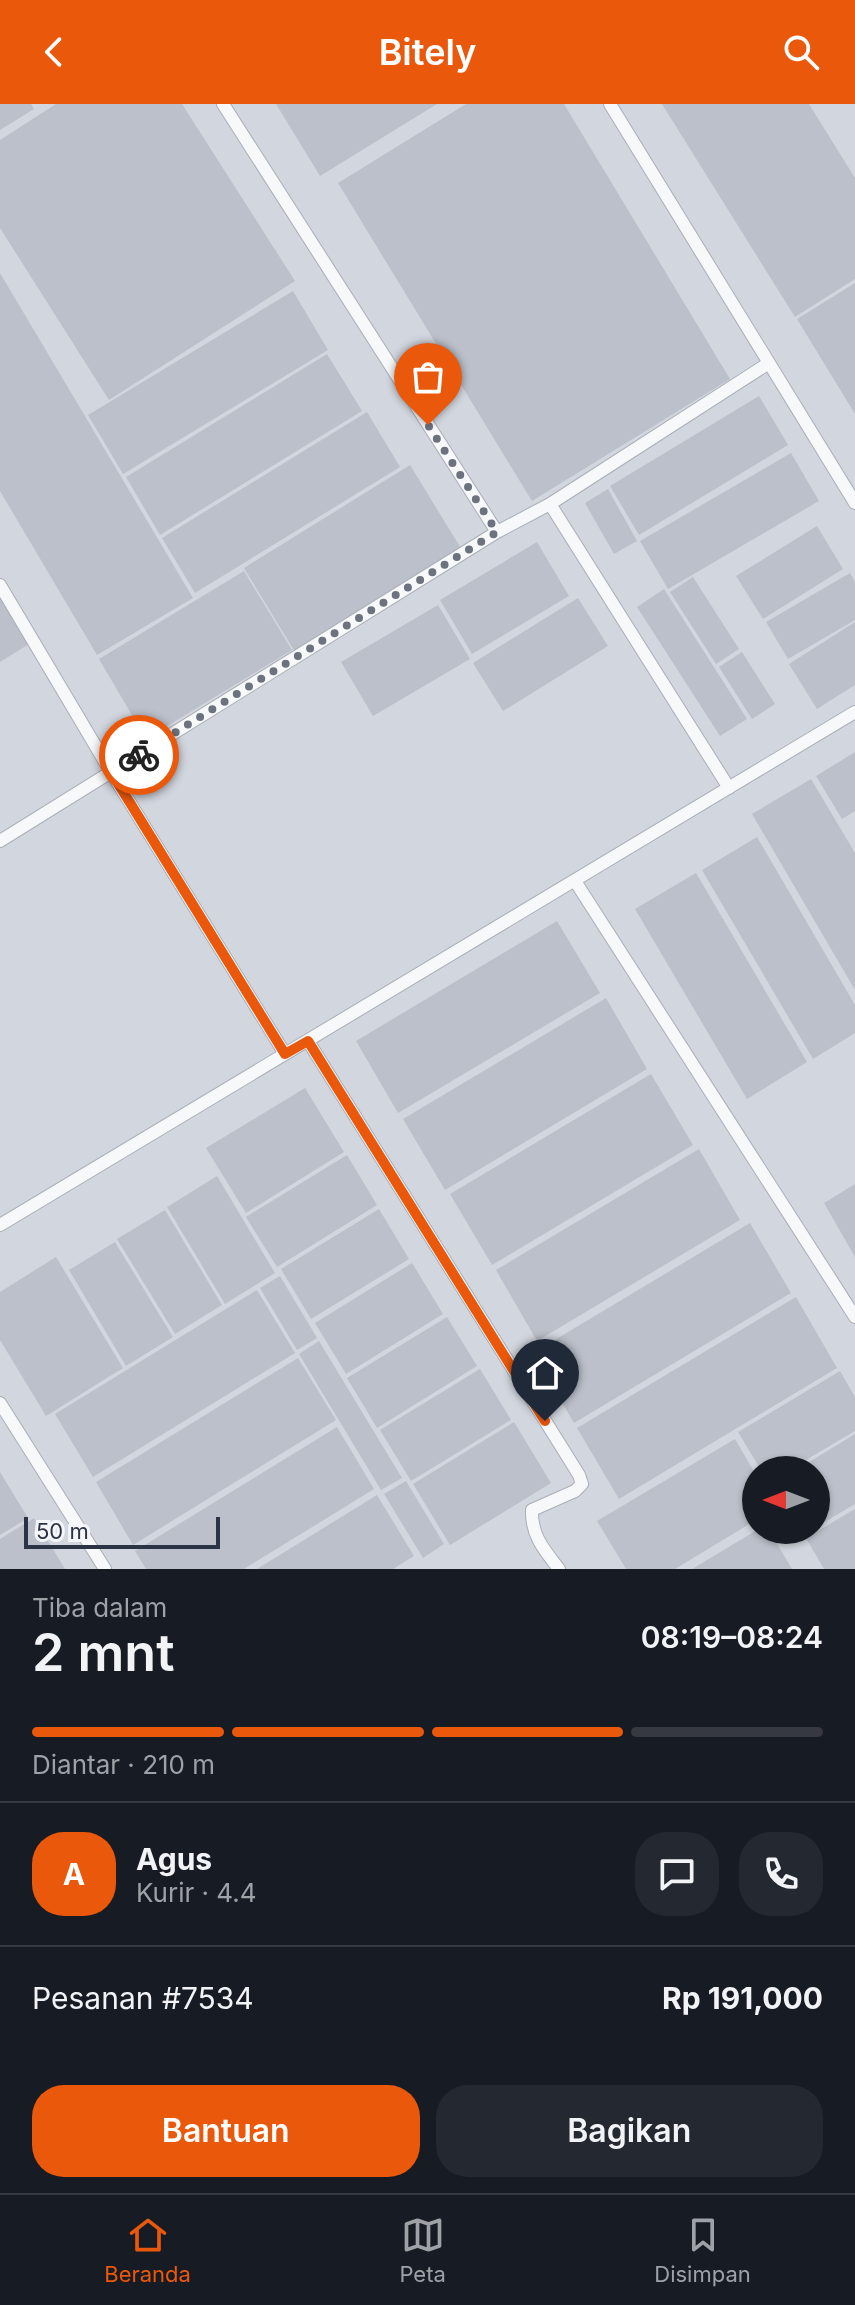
<!DOCTYPE html>
<html lang="id">
<meta charset="utf-8">
<style>
body{margin:0;font-family:Inter,sans-serif;background:#242831;color:#f1f3f6;height:100vh;display:flex;flex-direction:column;font-size:30px;white-space:nowrap}
*{box-sizing:border-box;margin:0}
p{font-size:26px;color:#9ea1a6}
.icon{flex:none;width:44px;height:44px;fill:none;stroke:currentColor;stroke-width:2;stroke-linecap:round;stroke-linejoin:round}
.map{position:relative;height:1465px;overflow:hidden}
.sheet{display:flex;flex-direction:column;background:#171b24;flex:1}
.sheet>*{flex:none}
.needle{width:52px;rotate:270deg}
.fabs{position:absolute;left:742px;top:1352px;display:grid;gap:16px}
.fabs a{display:grid;place-items:center;width:88px;height:88px;border-radius:50%;background:#171b24;box-shadow:0 2px 6px #0004;font-size:40px}
.scale{position:absolute;left:24px;bottom:20px;width:196px;box-sizing:border-box;padding-left:8px;border:4px solid #2b3445;border-top:0;font-size:22px;line-height:28px;white-space:nowrap;color:#2b3445;-webkit-text-stroke:6px #f4f6f9;paint-order:stroke}
.pin{position:absolute;display:grid;place-items:center;width:68px;height:68px;color:#fff;margin:-82px -34px;border-radius:50% 50% 50% 0;rotate:-45deg;box-shadow:0 0 8px #0007}
.pin .icon{rotate:45deg}
.courier{position:absolute;display:grid;place-items:center;width:80px;height:80px;margin:-40px;border:6px solid #ea580c;border-radius:50%;background:#fff;color:#222;box-shadow:0 2px 10px #0007}
.summary em{font-style:normal;font-weight:600}
.summary div{display:flex;flex-direction:column-reverse}
.summary{display:flex;align-items:center;justify-content:space-between;height:136px;padding:0 32px}
h1{font-size:52px;font-weight:600;line-height:60px}
.bar{display:grid;grid-template-columns:repeat(4,1fr);gap:12px 8px;align-content:center;height:96px;padding:0 32px}
.bar i{height:10px;border-radius:6px;background:#363941}
.bar .selected{background:#ea580c}
.bar p{grid-column:span 4}
.line{display:flex;align-items:center;gap:20px;padding:0 32px;border-top:2px solid #363941}
.line div{flex:1}
.round{display:grid;place-items:center;flex:none;width:84px;height:84px;border-radius:32px;background:#242831}
.action{display:flex;gap:16px;margin-top:auto;padding:16px 32px}
.action a{flex:1;height:92px;border-radius:32px;background:#ea580c;color:#fff;font-size:32px;font-weight:600;line-height:92px;text-align:center}
.action a+a{background:#242831;color:#f1f3f6}
header{display:flex;justify-content:space-between;align-items:center;height:104px;padding:0 32px;background:#ea580c;color:#fff;font-size:36px;font-weight:600}
.menu{display:flex;justify-content:space-around;align-items:center;height:112px;border-top:2px solid #363941;background:#171b24;font-size:22px;color:#9ea1a6}
.menu a{display:grid;justify-items:center;gap:4px}
.menu .selected{color:#ea580c}
.map>svg:first-child{display:block}
.built{fill:#d2d6de;fill-rule:evenodd}
.building{fill:#bbc0ca}
.lines{fill:none;stroke-linecap:round;stroke-linejoin:round}
.lane-casing{stroke:#a9aeb7;stroke-width:14}
.lane{stroke:#f7f8fa;stroke-width:12}
.done{stroke:#6c737f;stroke-width:8;stroke-dasharray:0 14.4}
.route{stroke:#ea580c;stroke-width:10}
</style>
<header><svg class="icon" aria-label="back" viewBox="0 0 24 24"><path d="M15 5l-7 7 7 7"/></svg>Bitely<svg class="icon" aria-label="search" viewBox="0 0 24 24"><circle cx="10" cy="10" r="6"/><path d="M15 15l6 6"/></svg></header>
<div class="map">
<svg width="855" height="1465" viewBox="0 0 855 1465">
<rect width="100%" height="100%" fill="#e4e7ec"/>
<path class="built" d="M0 0H855V1465H0ZM756 1366H816V1426H756Z"/>
<path class="building" d="M0 0H31L34 5 0 26Z
M56 0H182L295 177 109 296 0 124V36Z
M276 0H437L320 72Z
M466 0H564L730 275 532 397 338 79Z
M662 0H809L855 74V175L795 213Z
M0 169 193 494 97 551 0 387Z
M855 179V310L797 215Z
M293 187 328 246 123 370 88 311Z
M327 250 362 307 160 431 126 373Z
M759 292 788 341 639 431 610 382Z
M367 308 400 363 195 489 162 434Z
M791 349 819 397 668 485 640 437Z
M410 361 462 446 295 548 244 464Z
M608 385 637 437 614 450 585 399Z
M817 422 843 465 763 515 736 472Z
M537 438 569 492 472 550 440 496Z
M244 467 292 546 146 635 99 555Z
M850 469 855 478V516L788 555 766 518Z
M693 473 739 545 716 560 670 488Z
M664 485 747 615 720 632 637 503Z
M0 493 29 540 0 558Z
M578 494 608 542 503 607 473 559Z
M438 501 470 555 373 612 341 558Z
M855 518V581L817 605 789 560Z
M742 548 775 600 752 615 719 563Z
M855 648V707L842 715 816 672Z
M811 675 855 749V886L752 710Z
M757 733 855 901V929L813 955 702 766Z
M696 769 807 958 747 995 635 805Z
M557 817 600 889 398 1009 356 937Z
M606 894 647 965 445 1086 403 1015Z
M651 970 693 1041 492 1161 450 1090Z
M305 984 344 1048 246 1109 206 1044Z
M699 1045 740 1116 537 1237 496 1166Z
M347 1051 377 1101 277 1163 246 1113Z
M217 1072 275 1169 225 1200 167 1103Z
M855 1080V1153L824 1099Z
M379 1105 409 1155 311 1215 281 1165Z
M165 1106 222 1201 175 1230 117 1135Z
M750 1119 791 1189 574 1319 533 1249Z
M115 1138 173 1233 126 1262 69 1166Z
M56 1153 123 1264 46 1312 0 1236V1188Z
M412 1159 443 1210 346 1270 315 1219Z
M280 1172 317 1234 297 1246 260 1184Z
M257 1186 295 1249 93 1373 55 1310Z
M796 1193 837 1264 619 1395 577 1324Z
M447 1213 477 1262 377 1324 347 1274Z
M319 1237 402 1374 381 1386 299 1250Z
M298 1254 336 1316 133 1441 96 1378Z
M480 1265 511 1316 411 1377 380 1326Z
M840 1267 855 1293V1327L789 1366H761L738 1328Z
M514 1318 551 1379 450 1441 413 1380Z
M337 1323 374 1385 244 1465H146L135 1447Z
M855 1330V1400L816 1423V1366H796Z
M735 1335 756 1371V1416L675 1465H626L597 1417Z
M0 1368 28 1414 0 1431Z
M406 1377 444 1440 423 1454 384 1390Z
M377 1391 414 1452 393 1465H257Z
M855 1405V1465H824L806 1434Z
M34 1414 65 1465H0V1435Z
M757 1426H769L792 1465H692Z"/>
<g class="lines">
<defs>
<path id="lane" d="M223 0 497 428
M610 0 855 399
M550 400 729 684
M0 481 111 668 285 950
M0 737 497 428 550 400 769 259
M575 777 855 1213
M308 937 579 1371 582 1380 575 1387 532 1406C531 1431 544 1446 559 1465
M0 1121 855 608
M0 1299 105 1465"/>
</defs>
<use href="#lane" class="lane-casing"/>
<use href="#lane" class="lane"/>
</g>
<g class="lines">
<path class="done" d="M139 651 497 428 428 321"/>
<path class="route" d="M139 651 111 668 285 950 308 937 545 1317"/>
</g>
</svg>
<div class="fabs">
<a><svg class="needle" viewBox="-14 -14 28 28"><path d="M0-13l5 13h-10z" fill="#e53935"/><path d="M0 13l5-13h-10z" fill="#9ea1a6"/></svg></a>
</div>
<div class="scale">50 m</div>
<div class="pin" style="left:428px;top:321px;background:#ea580c"><svg class="icon" aria-label="bag" viewBox="0 0 24 24"><path d="M5 8h14l-1 12H6zM9 8a3 3 0 0 1 6 0"/></svg></div>
<div class="pin" style="left:545px;top:1317px;background:#1f2937"><svg class="icon" aria-label="home" viewBox="0 0 24 24"><path d="M3 11l9-7 9 7M6 9v11h12V9"/></svg></div>
<div class="courier" style="left:139px;top:651px"><svg class="icon" aria-label="bike" viewBox="0 0 24 24"><circle cx="6" cy="16" r="4"/><circle cx="18" cy="16" r="4"/><path d="M6 16l4-8h5l3 8M10 8l3 8H6M13 5h3"/></svg></div>
</div>
<section class="sheet">
<div class="summary"><div><h1>2 mnt</h1><p>Tiba dalam</p></div><em>08:19–08:24</em></div>
<div class="bar"><i class="selected"></i><i class="selected"></i><i class="selected"></i><i></i><p>Diantar · 210 m</p></div>
<div class="line" style="height:144px"><b class="round" style="background:#ea580c;color:#fff">A</b><div><b>Agus</b><p>Kurir · 4.4</p></div><a class="round"><svg class="icon" aria-label="chat" viewBox="0 0 24 24"><path d="M4 5h16v11H9l-5 4z"/></svg></a><a class="round"><svg class="icon" aria-label="phone" viewBox="0 0 24 24"><path d="M5 4h4l2 5-3 2q2 4 5 5l2-3 5 2v4C11 20 4 13 5 4z"/></svg></a></div>
<div class="line" style="height:104px"><div>Pesanan #7534</div><b>Rp 191,000</b></div>
<div class="action"><a>Bantuan</a><a>Bagikan</a></div>
</section>
<nav class="menu">
<a class="selected"><svg class="icon" aria-label="home" viewBox="0 0 24 24"><path d="M3 11l9-7 9 7M6 9v11h12V9"/></svg>Beranda</a>
<a><svg class="icon" aria-label="map" viewBox="0 0 24 24"><path d="M3 6l6-2 6 2 6-2v14l-6 2-6-2-6 2zM9 4v14M15 6v14"/></svg>Peta</a>
<a><svg class="icon" aria-label="saved" viewBox="0 0 24 24"><path d="M7 4h10v16l-5-4-5 4z"/></svg>Disimpan</a>
</nav>
